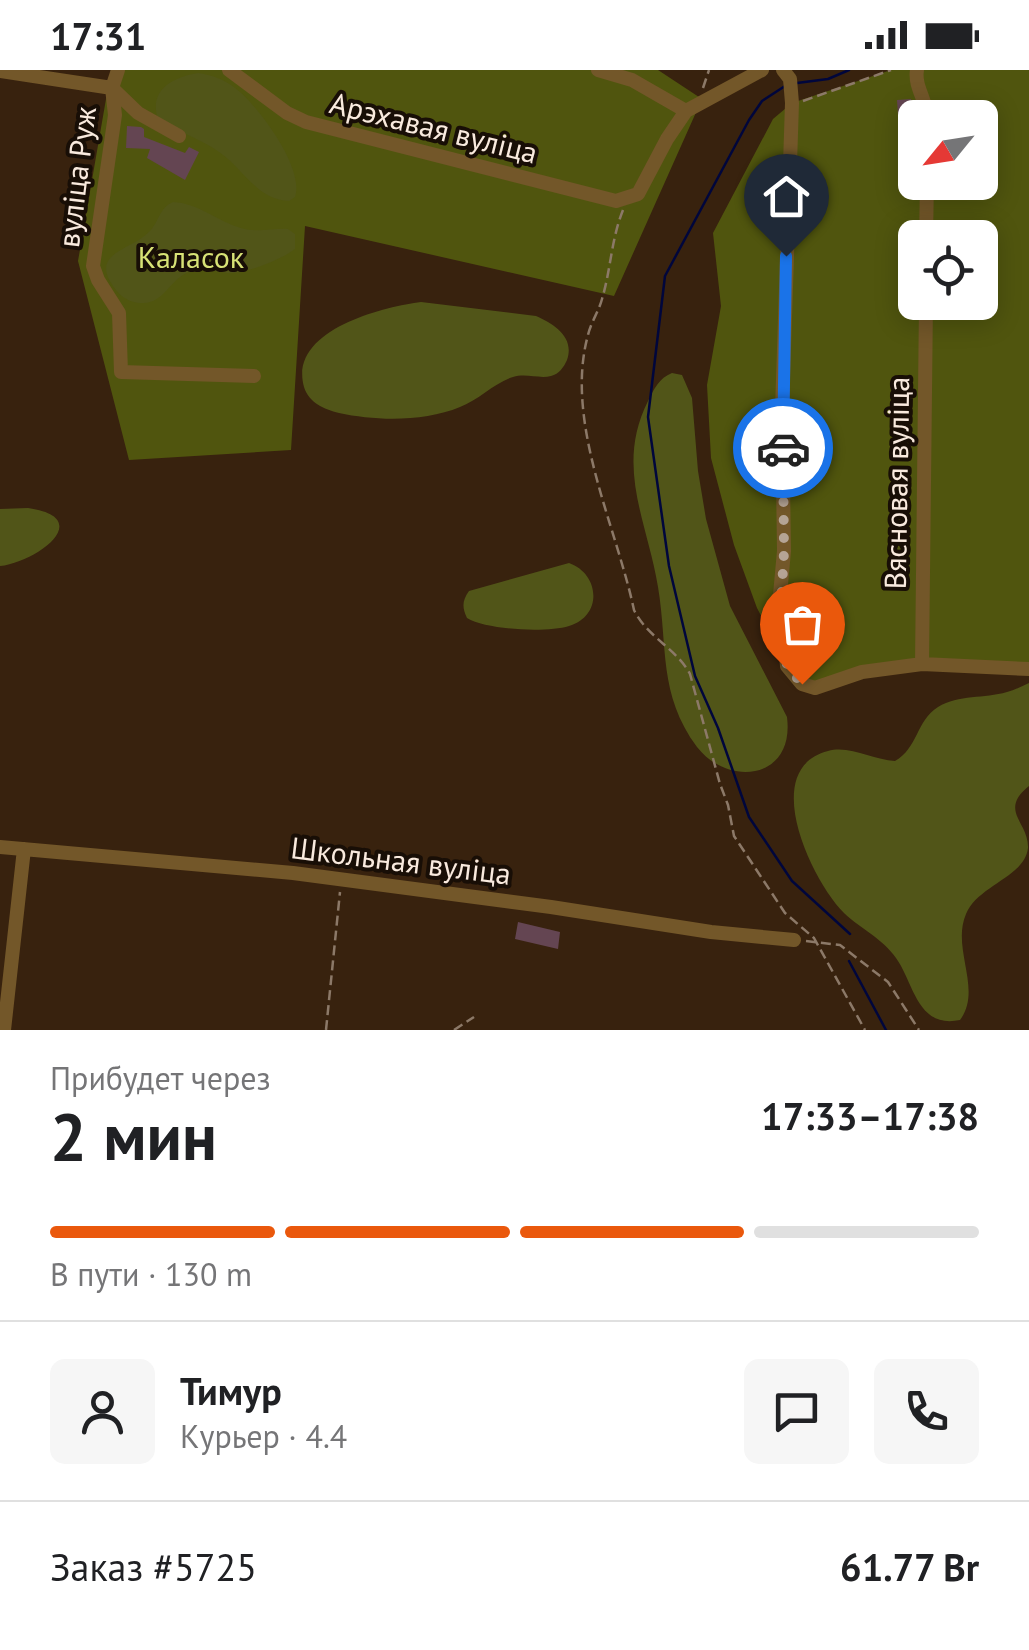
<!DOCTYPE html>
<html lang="ru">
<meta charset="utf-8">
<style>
body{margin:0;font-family:"PT Sans",sans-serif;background:#f6f6f6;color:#202124;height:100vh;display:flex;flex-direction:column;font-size:38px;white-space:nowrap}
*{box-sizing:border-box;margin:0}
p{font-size:32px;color:#757577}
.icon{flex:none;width:55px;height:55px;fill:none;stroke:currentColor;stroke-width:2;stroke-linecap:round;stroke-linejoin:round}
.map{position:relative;height:960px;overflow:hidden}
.panel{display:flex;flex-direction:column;background:#fff;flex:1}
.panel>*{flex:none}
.needle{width:65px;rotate:240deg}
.tools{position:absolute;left:898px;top:30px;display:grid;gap:20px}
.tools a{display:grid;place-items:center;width:100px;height:100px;border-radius:15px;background:#fff;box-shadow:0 5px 25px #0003;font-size:50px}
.pin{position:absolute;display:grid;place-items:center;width:85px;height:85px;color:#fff;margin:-102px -42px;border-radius:50% 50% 50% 0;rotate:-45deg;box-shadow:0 0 10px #0007}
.pin .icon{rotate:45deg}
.courier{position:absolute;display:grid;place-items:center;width:100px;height:100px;margin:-50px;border:8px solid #1a73e8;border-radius:50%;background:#fff;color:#222;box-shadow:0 2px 12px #0007}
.head em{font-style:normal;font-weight:600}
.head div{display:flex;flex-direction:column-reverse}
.head{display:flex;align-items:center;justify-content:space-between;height:170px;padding:0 50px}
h1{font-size:65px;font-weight:600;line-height:75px}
.bar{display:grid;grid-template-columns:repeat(4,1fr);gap:15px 10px;align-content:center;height:120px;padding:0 50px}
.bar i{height:12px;border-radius:8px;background:#e0e0e0}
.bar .active{background:#ea580c}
.bar p{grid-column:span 4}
.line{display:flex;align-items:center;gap:25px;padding:0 50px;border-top:2px solid #e0e0e0}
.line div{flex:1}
.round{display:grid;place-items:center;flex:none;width:105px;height:105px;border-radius:15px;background:#f6f6f6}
.status{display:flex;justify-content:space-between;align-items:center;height:70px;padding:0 50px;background:#fff;direction:ltr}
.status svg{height:28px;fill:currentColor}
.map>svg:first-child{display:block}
.green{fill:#50550e;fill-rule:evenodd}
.forest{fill:#515518}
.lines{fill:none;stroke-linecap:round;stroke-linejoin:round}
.stream{stroke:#00063c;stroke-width:2.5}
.building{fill:#644552}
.path{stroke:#8c7968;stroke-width:2.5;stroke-dasharray:10 5;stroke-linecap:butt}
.minor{stroke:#735729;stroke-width:14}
.done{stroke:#b5a495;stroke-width:10;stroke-dasharray:0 18}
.route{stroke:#1a73e8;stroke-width:12}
.labels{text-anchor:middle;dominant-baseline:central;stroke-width:8;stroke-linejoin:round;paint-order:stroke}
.street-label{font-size:30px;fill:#f9eade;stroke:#180e06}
.park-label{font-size:30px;fill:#d8e276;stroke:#180e06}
</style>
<div class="status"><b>17:31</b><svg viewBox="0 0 49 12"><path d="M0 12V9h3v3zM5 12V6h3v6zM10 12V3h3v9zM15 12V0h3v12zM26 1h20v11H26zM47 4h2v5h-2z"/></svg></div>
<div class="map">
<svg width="1029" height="960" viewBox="0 0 1029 960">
<rect width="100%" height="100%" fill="#38220e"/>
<path class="green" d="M111 0H658L702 29 614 226 305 156 291 380 129 390 78 191Z
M891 0H1029V599L940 593 815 618 787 596 757 538 734 475 711 388 707 315 721 236 713 163 773 49 792 33ZM915 48H980V112H915ZM915 168H980V232H915Z"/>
<path class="forest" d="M198 3C212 5 224 9 235 18 258 35 305 98 295 127L289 131C257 130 243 98 219 82 200 68 175 62 157 46 150 18 175 7 198 3Z
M173 132C198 133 217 151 241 158 258 163 272 158 288 159L295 164V179C284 188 246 204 231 203 218 203 206 197 193 201 171 205 166 233 143 233 133 234 122 228 116 220 86 182 132 181 150 161 160 150 159 138 173 132Z
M421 232 536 246C554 254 575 267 567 290 564 297 559 304 551 306 539 309 526 303 513 307 494 313 479 330 460 337 424 352 376 351 339 343 324 339 309 333 304 317 288 260 383 237 421 232Z
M672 303 682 305 692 328 698 401 706 449 730 536 787 647C795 710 728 717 697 677 658 624 668 577 658 517 647 450 615 397 648 331 654 319 659 308 672 303Z
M28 438C97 448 36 492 0 496V439Z
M569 493C600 504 603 546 569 556 546 563 487 560 467 548 462 537 462 531 469 521Z
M1029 613V716C998 741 1029 752 1028 778 1025 807 978 815 966 844 951 879 983 919 960 950 917 959 914 913 896 888 882 868 861 859 844 843 812 811 758 699 828 681 850 675 873 690 895 691 918 678 916 651 938 637 959 624 984 629 1007 622 1015 620 1022 616 1029 613Z"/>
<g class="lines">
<path class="stream" d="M797 13 828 9 849 0
M785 16 762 31 749 50 665 206 648 347 669 496 695 606 718 658 749 747 792 811 850 864
M849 891 886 960"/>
</g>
<path class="building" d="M911 29 915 74 900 76 897 30Z
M127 56 141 57 144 59V67L185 83 189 77 199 82 185 110 147 88 150 79 126 78Z
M823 367 825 385 819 386 821 408 809 409 808 368Z
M809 523 812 566 800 567 797 524Z
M518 852 560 862 558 879 515 869Z"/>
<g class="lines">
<path class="path" d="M703 18 709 0
M803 31 891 0
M623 140C611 170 611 199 602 229 599 241 591 252 588 265 564 352 616 455 634 540 647 567 677 579 690 604L720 714 728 735 734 766 785 843 814 868 865 960
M806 871 840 875 888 912 919 960
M326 960 340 822
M454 960 474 947"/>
<path class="minor" d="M229 0 287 43 306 52 616 131 638 124 667 69 686 41 762 0
M598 0 632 10 686 41
M783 0 790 9 792 33 782 340 784 481 780 525 787 596 802 614 815 618 862 602 922 594 1029 599
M917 0C914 17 927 30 927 48
M0 1 112 18
M112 18 115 45 93 196 98 210 119 243 121 302 254 306
M112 18 138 43 179 66
M112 18 118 0
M926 168 927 112
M922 594 926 232
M0 777 293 803 551 837 711 862 794 870
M4 960 24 779"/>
</g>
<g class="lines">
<path class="done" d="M783 378 784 482 781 534 787 596 802 614"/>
<path class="route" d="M783 378 786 186"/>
</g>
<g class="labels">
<g class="street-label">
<text transform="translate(434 57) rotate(14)">Арэхавая вуліца</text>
<text transform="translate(76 107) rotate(-83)">вуліца Руж</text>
<text transform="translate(896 413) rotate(-89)">Вясновая вуліца</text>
<text transform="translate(401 790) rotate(7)">Школьная вуліца</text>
</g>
<g class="park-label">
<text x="191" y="186">Каласок</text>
</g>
</g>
</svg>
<div class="tools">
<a><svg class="needle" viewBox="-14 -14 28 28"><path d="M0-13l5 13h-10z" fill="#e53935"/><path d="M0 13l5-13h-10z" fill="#757577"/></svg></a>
<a><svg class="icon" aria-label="locate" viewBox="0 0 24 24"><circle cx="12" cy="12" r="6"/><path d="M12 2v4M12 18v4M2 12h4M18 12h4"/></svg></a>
</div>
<div class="pin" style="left:802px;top:614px;background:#ea580c"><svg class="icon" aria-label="bag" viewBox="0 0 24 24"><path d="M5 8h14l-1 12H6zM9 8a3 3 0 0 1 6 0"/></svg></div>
<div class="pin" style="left:786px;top:186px;background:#1f2937"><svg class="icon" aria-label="home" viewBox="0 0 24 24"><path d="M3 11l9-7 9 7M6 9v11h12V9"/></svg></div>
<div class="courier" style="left:783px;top:378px"><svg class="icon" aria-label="car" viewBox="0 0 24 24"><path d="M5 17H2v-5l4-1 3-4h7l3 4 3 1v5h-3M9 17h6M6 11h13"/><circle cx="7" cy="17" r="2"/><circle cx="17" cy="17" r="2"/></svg></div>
</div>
<section class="panel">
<div class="head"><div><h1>2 мин</h1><p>Прибудет через</p></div><em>17:33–17:38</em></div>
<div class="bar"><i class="active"></i><i class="active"></i><i class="active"></i><i></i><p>В пути · 130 m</p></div>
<div class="line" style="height:180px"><a class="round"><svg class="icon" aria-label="person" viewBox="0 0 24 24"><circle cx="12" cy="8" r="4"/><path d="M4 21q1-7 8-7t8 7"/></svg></a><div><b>Тимур</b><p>Курьер · 4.4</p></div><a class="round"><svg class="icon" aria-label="chat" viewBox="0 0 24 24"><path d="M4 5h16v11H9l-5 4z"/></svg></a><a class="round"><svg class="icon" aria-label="phone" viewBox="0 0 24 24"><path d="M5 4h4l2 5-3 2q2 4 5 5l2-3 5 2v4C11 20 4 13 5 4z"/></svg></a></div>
<div class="line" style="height:130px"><div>Заказ #5725</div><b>61.77 Br</b></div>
</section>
